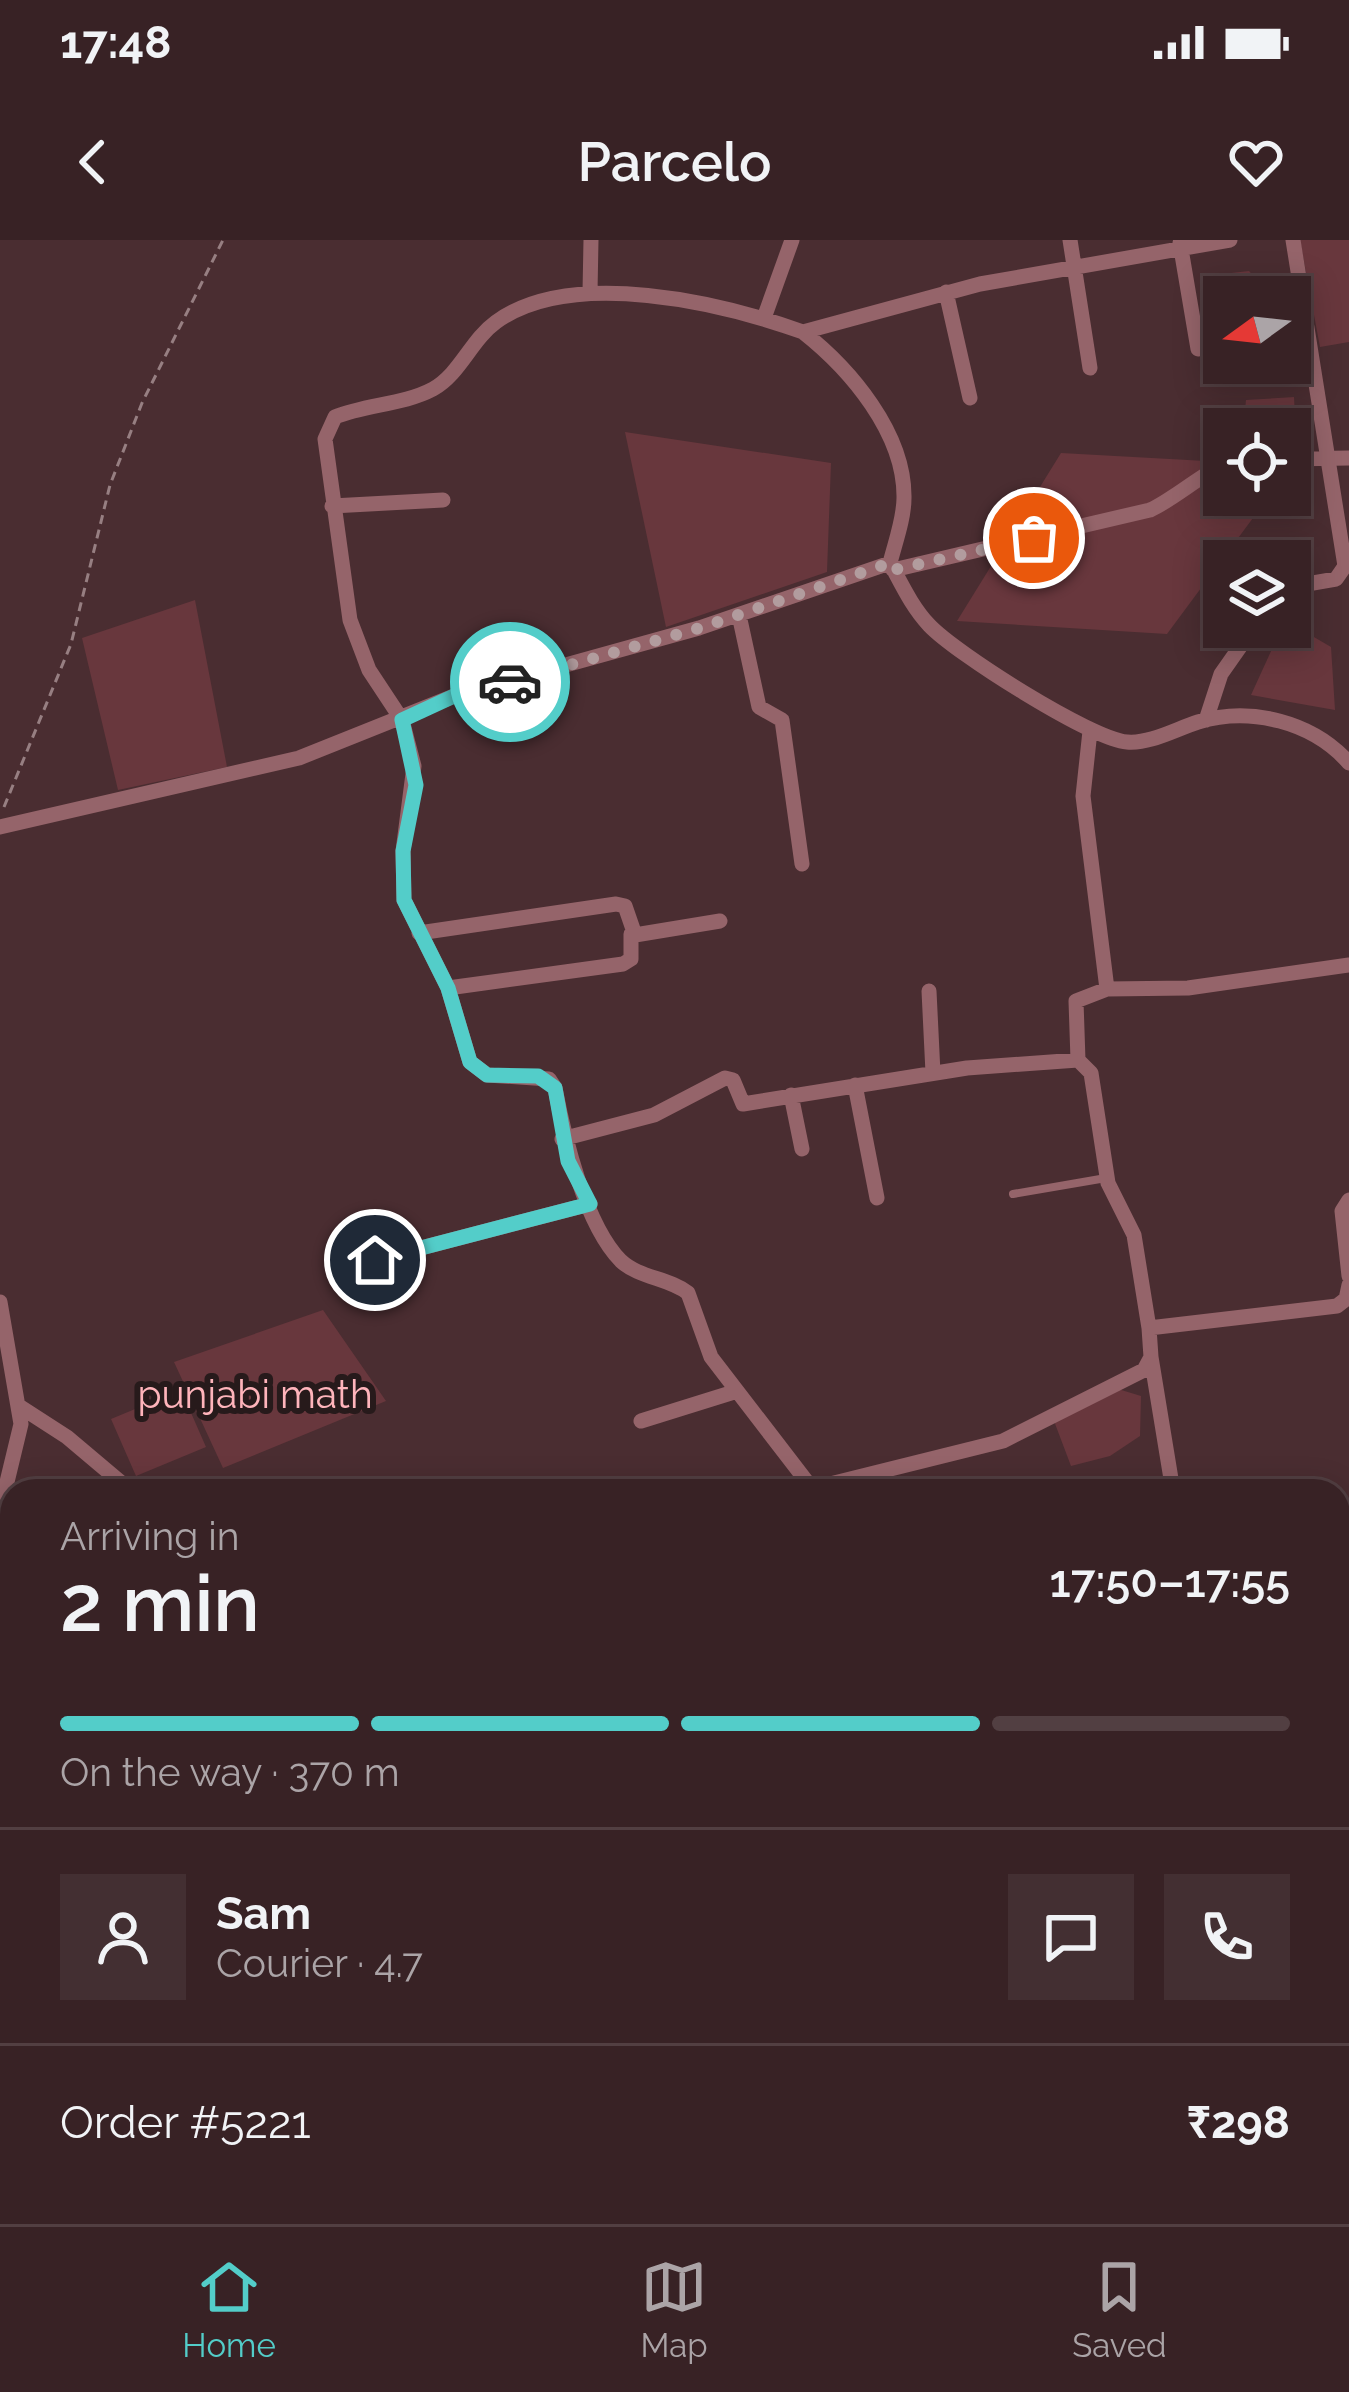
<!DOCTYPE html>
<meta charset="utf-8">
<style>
body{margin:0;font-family:Raleway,sans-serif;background:#432f32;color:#f1f3f6;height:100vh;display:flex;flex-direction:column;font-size:45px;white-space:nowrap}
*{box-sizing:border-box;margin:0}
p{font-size:39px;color:#aba4a7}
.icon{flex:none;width:66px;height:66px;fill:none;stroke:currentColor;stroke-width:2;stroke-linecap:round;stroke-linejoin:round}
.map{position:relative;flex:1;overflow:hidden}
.sheet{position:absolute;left:0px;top:1239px;width:1350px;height:747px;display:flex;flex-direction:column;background:#382225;border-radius:36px 36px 0 0;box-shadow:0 6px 30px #0003,0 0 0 3px #523f42}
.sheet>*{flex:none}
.needle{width:78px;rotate:255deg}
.fabs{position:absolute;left:1203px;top:36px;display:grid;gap:24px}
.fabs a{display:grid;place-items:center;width:108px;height:108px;border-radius:0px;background:#382225;box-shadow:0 6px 30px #0003,0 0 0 3px #523f42;font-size:60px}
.pin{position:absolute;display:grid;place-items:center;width:102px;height:102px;color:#fff;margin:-51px;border:6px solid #fff;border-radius:50%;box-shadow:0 3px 12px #0007}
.courier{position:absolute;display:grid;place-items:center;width:120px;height:120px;margin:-60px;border:9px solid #53cdc9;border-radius:50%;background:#fff;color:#222;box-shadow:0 3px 15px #0007}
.head em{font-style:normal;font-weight:600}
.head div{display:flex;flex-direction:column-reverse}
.head{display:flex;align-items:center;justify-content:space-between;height:204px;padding:0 60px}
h1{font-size:78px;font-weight:600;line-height:90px}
.bar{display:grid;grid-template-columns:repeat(4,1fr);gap:18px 12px;align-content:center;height:144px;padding:0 60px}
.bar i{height:15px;border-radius:9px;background:#523f42}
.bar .on{background:#53cdc9}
.bar p{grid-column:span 4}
.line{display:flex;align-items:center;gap:30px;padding:0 60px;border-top:3px solid #523f42}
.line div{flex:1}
.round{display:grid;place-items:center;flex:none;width:126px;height:126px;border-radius:0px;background:#432f32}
.status{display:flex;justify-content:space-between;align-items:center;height:84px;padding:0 60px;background:#382225;direction:ltr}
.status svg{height:33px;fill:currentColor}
header{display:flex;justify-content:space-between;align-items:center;height:156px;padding:0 60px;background:#382225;font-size:54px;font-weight:600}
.dock{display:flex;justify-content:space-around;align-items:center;height:168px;border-top:3px solid #523f42;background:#382225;font-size:33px;color:#aba4a7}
.dock a{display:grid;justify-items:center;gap:6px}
.dock .on{color:#53cdc9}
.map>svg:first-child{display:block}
.green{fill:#68373d}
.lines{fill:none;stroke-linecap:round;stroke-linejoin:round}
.path{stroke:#977f82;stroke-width:3;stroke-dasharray:9 6;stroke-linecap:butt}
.lane{stroke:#95646a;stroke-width:8}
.street{stroke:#95646a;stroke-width:15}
.done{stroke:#b29c9e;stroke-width:12;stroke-dasharray:0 21.6}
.route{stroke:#53cdc9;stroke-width:15}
.labels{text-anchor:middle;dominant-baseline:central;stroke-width:12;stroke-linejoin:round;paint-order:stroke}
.park-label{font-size:39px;fill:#ffb4bb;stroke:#271a1b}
</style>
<div class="status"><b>17:48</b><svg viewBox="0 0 49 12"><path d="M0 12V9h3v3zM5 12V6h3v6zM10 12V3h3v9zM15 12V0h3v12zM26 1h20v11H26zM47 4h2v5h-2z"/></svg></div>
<header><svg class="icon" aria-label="back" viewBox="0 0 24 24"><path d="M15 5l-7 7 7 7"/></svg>Parcelo<svg class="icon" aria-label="heart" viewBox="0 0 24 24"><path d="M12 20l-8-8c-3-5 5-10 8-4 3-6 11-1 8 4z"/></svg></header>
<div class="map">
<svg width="1349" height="1984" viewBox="0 0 1349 1984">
<rect width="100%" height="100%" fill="#4a2d31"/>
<path class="green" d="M1300 0H1349V102L1320 107Z
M1249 31 1272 57 1224 61 1205 36Z
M1294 157 1297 214 1290 215V189H1243L1246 160Z
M625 192 831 223 827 332 666 387Z
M1061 213 1224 222V255H1270L1167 394 957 381Z
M195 360 227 527 118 550 82 398Z
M1290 383 1331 407 1335 470 1251 455 1282 387Z
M323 1070 386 1161 223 1228 174 1122Z
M1118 1149 1141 1156 1140 1196 1110 1216 1071 1226 1054 1181Z
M181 1150 206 1207 136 1236 111 1179Z"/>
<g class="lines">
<path class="path" d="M4 567 71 404 110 245 142 163 223 0"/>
<path class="lane" d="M1013 954 1106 938"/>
<path class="street" d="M1070 0 1090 128
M1180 3 1198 109
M590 52 591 0
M946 52 970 158
M764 78 792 0
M803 92C722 63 572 27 496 82 471 100 460 134 433 149 403 165 366 164 335 177L325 199 350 380 369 430 402 480 414 526 403 611 404 660 448 748 470 822 487 835 549 839 555 848C564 896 585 985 621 1021 639 1038 669 1038 688 1053L711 1117 814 1251
M1290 219 1349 218
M332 266 443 260
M890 323C902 345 912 367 929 385 955 413 1091 499 1127 502 1150 504 1176 489 1198 482 1251 466 1313 482 1349 523
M893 330 1150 270C1173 260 1208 229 1224 226
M1290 347 1336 339 1345 326 1293 0
M739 375 759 467 782 480 802 624
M1206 480 1221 434 1254 387
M1090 491 1083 556 1107 749 1188 748 1349 725
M0 587 299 518 454 456 699 388 890 323C895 303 904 279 904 258 905 193 850 129 803 92L980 44 1230 0
M419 693 616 664 625 666 635 695 720 681
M448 748 623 724 631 719V694
M929 751 933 833
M1078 820 1076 761 1107 749
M855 845 877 958
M791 855 802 909
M562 899 654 875 725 838 733 840 743 864 967 828 1078 820 1091 833 1108 943 1134 995 1149 1088
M1349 960 1342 971 1349 1036
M375 1020 590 964
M0 1062 21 1184 0 1271
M1151 1117 1173 1251
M19 1166 67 1197 131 1251
M641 1181 734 1152
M814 1248 1003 1201 1144 1130 1151 1117 1149 1088 1337 1066 1346 1059 1349 1045
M1338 1351 1349 1349
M0 1488 12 1540
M0 1581 12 1578
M1338 1598 1349 1583
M1338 1941 1349 1964
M286 1974 290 1984
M642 1974 650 1984
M182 1980 204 1974
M1018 1984 1020 1974"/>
</g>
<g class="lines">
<path class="done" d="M510 442 700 388 890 323 893 330 1034 298"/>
<path class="route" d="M375 1020 590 964 568 921 555 848 538 836 487 835 470 822 448 748 404 660 403 611 416 545 402 480 454 456 510 442"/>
</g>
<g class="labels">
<g class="park-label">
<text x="255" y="1154">punjabi math</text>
</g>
</g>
</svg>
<div class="fabs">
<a><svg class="needle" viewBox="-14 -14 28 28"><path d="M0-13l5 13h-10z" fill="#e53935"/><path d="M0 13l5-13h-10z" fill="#aba4a7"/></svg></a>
<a><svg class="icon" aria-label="locate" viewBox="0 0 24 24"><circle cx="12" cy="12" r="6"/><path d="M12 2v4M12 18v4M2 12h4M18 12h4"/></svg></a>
<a><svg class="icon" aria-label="layers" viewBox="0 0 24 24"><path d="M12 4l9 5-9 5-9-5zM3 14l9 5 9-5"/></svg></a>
</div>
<div class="pin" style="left:1034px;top:298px;background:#ea580c"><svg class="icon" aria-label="bag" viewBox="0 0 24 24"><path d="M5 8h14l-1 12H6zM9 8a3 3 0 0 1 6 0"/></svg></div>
<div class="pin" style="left:375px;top:1020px;background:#1f2937"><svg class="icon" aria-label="home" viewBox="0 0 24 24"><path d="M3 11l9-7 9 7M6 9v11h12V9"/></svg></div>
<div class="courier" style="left:510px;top:442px"><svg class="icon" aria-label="car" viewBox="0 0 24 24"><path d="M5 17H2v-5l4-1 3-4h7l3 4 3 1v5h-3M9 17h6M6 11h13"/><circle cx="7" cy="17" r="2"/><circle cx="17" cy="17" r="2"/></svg></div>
<section class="sheet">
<div class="head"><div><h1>2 min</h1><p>Arriving in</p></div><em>17:50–17:55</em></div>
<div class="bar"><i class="on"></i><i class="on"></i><i class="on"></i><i></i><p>On the way · 370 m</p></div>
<div class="line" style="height:216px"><a class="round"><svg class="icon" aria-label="person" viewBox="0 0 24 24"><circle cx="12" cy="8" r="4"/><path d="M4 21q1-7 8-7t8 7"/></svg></a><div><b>Sam</b><p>Courier · 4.7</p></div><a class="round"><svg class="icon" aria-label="chat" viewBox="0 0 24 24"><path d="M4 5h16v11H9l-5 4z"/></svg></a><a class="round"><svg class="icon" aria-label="phone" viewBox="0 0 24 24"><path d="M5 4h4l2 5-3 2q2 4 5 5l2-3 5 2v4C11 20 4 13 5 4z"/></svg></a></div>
<div class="line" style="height:156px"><div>Order #5221</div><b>₹298</b></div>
</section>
</div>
<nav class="dock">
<a class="on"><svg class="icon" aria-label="home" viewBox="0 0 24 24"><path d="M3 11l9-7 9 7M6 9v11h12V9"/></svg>Home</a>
<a><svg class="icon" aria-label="map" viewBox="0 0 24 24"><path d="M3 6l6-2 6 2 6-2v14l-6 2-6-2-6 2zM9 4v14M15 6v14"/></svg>Map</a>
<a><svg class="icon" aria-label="saved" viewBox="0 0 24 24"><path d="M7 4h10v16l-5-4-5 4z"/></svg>Saved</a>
</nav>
